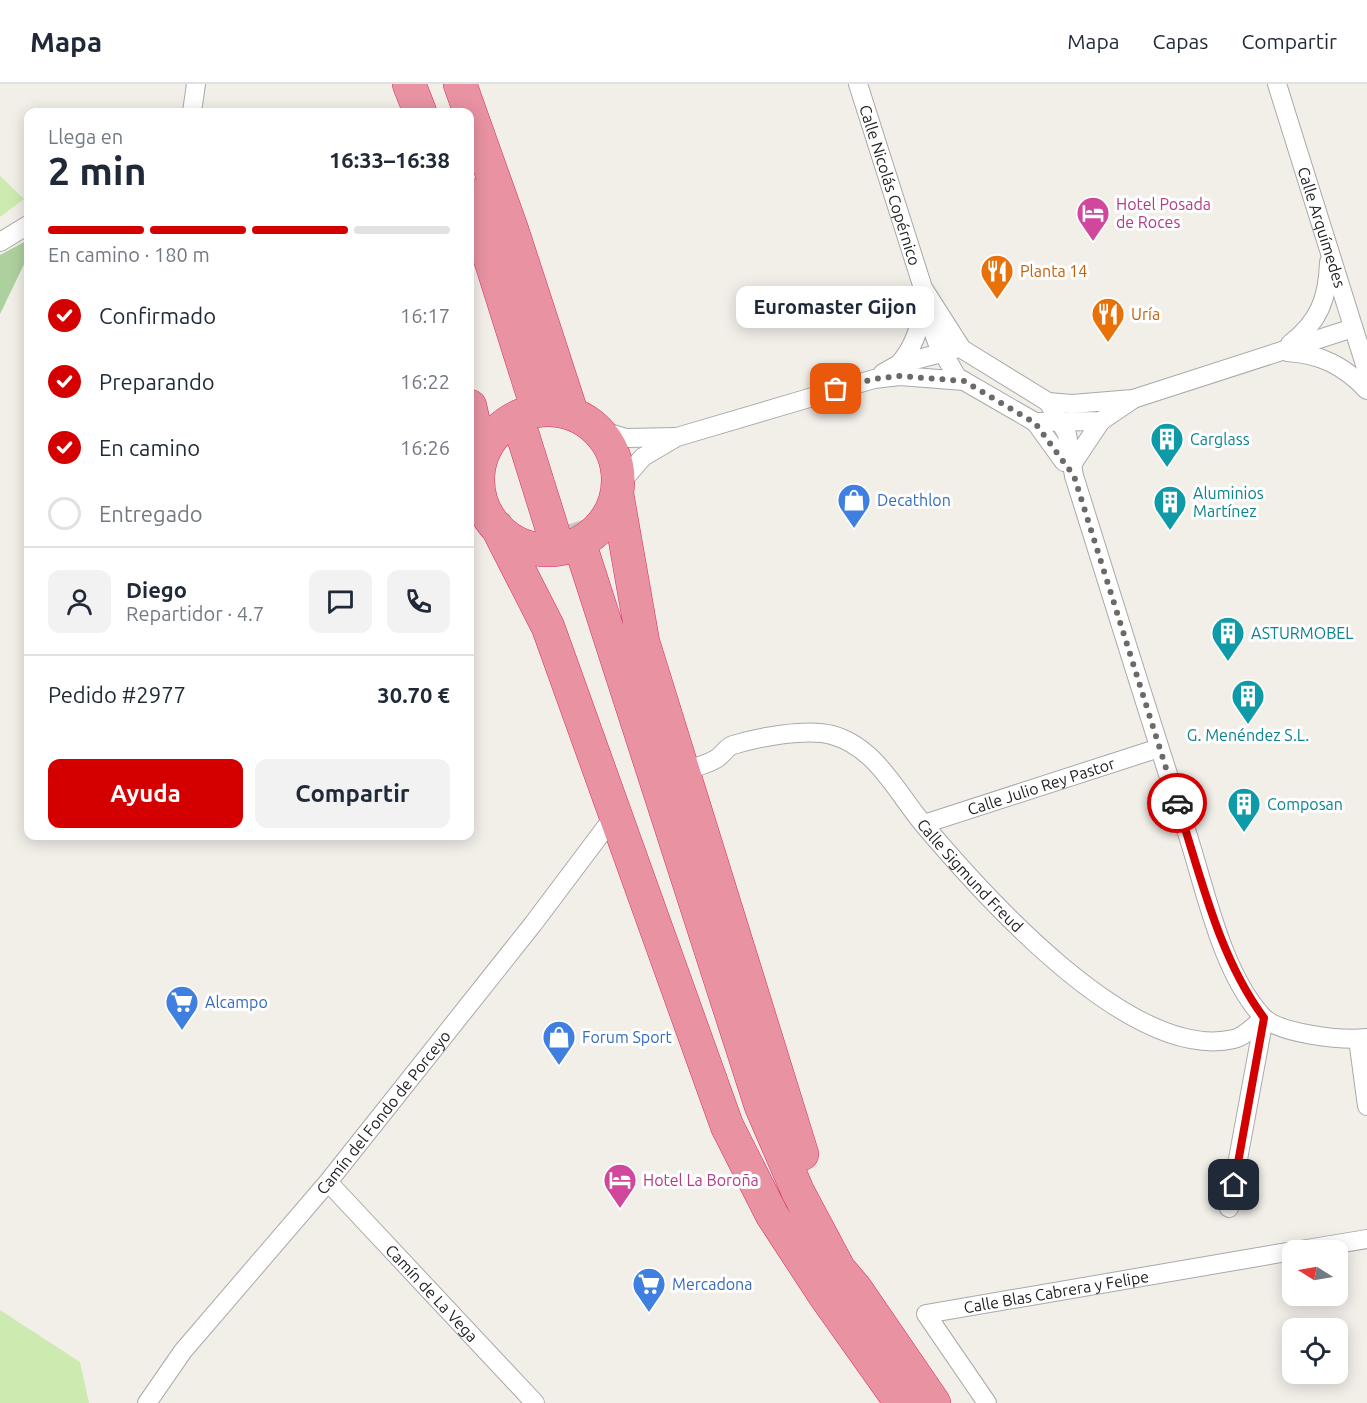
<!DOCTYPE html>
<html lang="es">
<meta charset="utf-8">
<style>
body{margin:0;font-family:Ubuntu,sans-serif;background:#f2f2f3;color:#1f2937;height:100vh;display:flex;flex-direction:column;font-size:22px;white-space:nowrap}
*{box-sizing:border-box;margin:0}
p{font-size:20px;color:#747a83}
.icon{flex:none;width:33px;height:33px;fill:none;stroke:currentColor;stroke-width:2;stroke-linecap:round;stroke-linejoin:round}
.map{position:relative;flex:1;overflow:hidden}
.sheet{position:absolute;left:24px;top:24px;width:450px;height:732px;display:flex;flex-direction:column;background:#fff;border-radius:12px;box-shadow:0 3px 15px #0003}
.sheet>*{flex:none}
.needle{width:39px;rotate:281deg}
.tools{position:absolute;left:1282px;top:1156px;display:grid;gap:12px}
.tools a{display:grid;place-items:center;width:66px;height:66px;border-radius:12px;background:#fff;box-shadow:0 3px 15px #0003;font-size:30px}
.pin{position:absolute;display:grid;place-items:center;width:51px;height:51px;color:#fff;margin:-26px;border-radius:12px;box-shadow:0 3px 9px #0006}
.courier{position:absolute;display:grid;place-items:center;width:60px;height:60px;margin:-30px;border:4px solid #d40000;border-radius:50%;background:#fff;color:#222;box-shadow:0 2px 8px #0007}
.bubble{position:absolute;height:42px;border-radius:12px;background:#fff;box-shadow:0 3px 15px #0003;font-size:20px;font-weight:700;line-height:42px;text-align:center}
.summary em{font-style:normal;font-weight:700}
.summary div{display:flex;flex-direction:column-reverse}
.summary{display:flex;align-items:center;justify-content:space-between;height:102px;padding:0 24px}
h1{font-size:39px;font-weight:700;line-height:45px}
.bar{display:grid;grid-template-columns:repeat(4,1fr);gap:9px 6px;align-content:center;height:72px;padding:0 24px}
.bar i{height:8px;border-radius:4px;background:#e0e1e3}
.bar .current{background:#d40000}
.bar p{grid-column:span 4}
.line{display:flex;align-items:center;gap:15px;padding:0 24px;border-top:2px solid #e0e1e3}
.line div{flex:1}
.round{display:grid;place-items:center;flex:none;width:63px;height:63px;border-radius:12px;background:#f2f2f3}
ol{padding:0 24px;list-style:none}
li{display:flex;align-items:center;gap:18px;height:66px}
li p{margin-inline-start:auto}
li .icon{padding:6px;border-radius:50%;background:#d40000;color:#fff;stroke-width:4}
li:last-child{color:#747a83}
li i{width:33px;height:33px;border:3px solid #e0e1e3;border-radius:50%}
.primary-button{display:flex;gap:12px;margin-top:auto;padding:12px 24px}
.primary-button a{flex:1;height:69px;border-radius:12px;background:#d40000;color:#fff;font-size:24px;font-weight:700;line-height:69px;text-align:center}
.primary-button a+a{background:#f2f2f3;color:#1f2937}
header{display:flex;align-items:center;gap:36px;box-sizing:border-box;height:84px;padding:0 30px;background:#fff;border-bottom:2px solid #e0e1e3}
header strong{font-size:28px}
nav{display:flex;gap:33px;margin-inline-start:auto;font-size:21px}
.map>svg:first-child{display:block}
.grass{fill:#cdebb0}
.forest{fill:#add19e}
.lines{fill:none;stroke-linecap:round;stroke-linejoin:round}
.highway-tunnel{stroke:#c8c6c1;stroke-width:33;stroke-dasharray:33 16;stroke-linecap:butt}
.street-casing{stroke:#a9a9a9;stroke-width:20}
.highway-casing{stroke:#dc2a67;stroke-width:34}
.street{stroke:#fff;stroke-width:18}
.highway{stroke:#e892a2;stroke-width:33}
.done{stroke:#6b6a68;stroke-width:6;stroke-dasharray:0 10.8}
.route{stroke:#d40000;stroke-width:8}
.labels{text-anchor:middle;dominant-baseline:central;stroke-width:6;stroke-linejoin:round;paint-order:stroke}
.street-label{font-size:16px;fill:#222;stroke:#fff}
.hotel-label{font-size:16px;fill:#b23c85;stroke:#fff;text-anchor:start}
.food-label{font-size:16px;fill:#c56008;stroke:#fff;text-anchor:start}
.culture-label{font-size:16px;fill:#0d838f;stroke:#fff;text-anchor:start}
.shop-label{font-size:16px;fill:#366cbe;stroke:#fff;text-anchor:start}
</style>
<header>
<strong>Mapa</strong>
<nav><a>Mapa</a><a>Capas</a><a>Compartir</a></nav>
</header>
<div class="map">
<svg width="1367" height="1319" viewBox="0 0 1367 1319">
<rect width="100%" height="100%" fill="#f2efe9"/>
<path class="grass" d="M0 92 24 115 0 133Z
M0 1226 80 1278 89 1319H0Z"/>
<path class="forest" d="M28 156V172L0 230V171Z"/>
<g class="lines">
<path class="highway-tunnel" d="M532 308 544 347
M573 439 584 473"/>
<defs>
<g id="street">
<path id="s1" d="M858 0 923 204 962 265 1048 318 1072 320 1133 315 1353 244"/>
<path id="s2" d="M1277 0 1367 287"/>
<path d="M192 28 196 0"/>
<path d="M0 158 28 141"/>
<path d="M924 222 937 258 957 293 1035 338 1101 337 1132 316"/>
<path d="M1290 260C1319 238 1328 214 1329 178"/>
<path d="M1287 268C1321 270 1344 282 1367 306"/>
<path d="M899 280C913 264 920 246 922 224"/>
<path d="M883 289 899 280 953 266"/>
<path d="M1048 318 1067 350 1074 392C1112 512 1149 633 1188 752 1206 808 1222 888 1262 932 1278 950 1344 957 1367 954"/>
<path d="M1035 338 1064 378"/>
<path d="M597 345 626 354 675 353"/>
<path d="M1073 379 1101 337"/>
<path d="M618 402 643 373 677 353 799 317 874 295 900 292 964 297"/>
<path id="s3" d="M682 686C693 684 706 681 716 675 723 671 726 663 733 661 759 653 807 644 832 651 876 663 897 709 924 741 984 812 1132 979 1234 955 1244 953 1255 941 1264 934"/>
<path id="s4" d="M924 740 1159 664"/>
<path d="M1358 955 1367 1022"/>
<path id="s5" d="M328 1098 535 1319"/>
<path d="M1229 1124 1264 934"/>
<path d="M1295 1167 1367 1155"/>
<path id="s6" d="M147 1319 183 1267 328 1098 533 840 615 731"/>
<path id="s7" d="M987 1319 926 1230 1293 1167"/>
</g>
<path id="highway" d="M409 0 420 28
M460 0 512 146 572 330
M470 111 532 308
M470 322 481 372
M478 396a70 70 0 1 1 140 0a70 70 0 1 1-140 0Z
M523 352 553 448
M617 410 643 558 802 1070
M497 443 548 543 727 1042 772 1131 825 1212 901 1319
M584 473 761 1022 798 1108 839 1185 856 1205 934 1319"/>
</defs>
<use href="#street" class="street-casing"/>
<use href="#highway" class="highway-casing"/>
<use href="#street" class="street"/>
<use href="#highway" class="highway"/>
</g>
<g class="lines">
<path class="done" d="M836 305 874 295 900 292 964 297 1035 339 1074 392 1177 719"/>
<path class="route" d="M1177 719C1201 792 1218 872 1264 934L1234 1101"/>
</g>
<defs>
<symbol id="hotel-pin" viewBox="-11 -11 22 30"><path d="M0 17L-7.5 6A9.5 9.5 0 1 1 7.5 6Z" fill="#d1479c" stroke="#fff"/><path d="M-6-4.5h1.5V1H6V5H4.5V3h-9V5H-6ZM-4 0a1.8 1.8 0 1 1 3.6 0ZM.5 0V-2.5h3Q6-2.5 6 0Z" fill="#fff"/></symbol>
<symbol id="restaurant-pin" viewBox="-11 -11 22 30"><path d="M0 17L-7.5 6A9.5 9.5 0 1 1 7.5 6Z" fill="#e8710a" stroke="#fff"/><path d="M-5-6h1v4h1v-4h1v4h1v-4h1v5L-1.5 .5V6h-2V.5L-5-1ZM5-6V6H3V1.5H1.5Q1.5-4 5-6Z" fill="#fff"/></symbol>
<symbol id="building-pin" viewBox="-11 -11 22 30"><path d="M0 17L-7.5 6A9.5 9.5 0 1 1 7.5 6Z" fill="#0f9aa8" stroke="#fff"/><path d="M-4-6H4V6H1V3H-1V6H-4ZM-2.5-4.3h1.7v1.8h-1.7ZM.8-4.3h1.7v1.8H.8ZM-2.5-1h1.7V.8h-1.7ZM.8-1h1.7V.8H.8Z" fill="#fff"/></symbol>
<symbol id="shop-pin" viewBox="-11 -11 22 30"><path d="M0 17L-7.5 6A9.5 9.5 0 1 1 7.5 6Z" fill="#3f7fe0" stroke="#fff"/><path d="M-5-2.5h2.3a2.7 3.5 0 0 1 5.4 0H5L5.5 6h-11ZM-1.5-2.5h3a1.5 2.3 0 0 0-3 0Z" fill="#fff"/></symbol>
<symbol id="supermarket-pin" viewBox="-11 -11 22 30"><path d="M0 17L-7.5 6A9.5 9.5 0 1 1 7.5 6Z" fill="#3f7fe0" stroke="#fff"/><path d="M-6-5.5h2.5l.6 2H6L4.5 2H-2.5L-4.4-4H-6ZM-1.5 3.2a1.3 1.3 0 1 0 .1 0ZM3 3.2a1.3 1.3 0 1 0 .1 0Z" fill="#fff"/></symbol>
</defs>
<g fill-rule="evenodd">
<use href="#hotel-pin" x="1074" y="110" width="38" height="52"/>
<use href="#restaurant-pin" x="978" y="168" width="38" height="52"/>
<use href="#restaurant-pin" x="1089" y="211" width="38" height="52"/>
<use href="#building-pin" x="1148" y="336" width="38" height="52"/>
<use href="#shop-pin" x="835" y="397" width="38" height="52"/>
<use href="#building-pin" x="1151" y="399" width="38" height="52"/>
<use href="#building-pin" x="1209" y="530" width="38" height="52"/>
<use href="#building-pin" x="1229" y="593" width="38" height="52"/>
<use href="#building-pin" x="1225" y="701" width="38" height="52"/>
<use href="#supermarket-pin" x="163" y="899" width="38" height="52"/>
<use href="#shop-pin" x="540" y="934" width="38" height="52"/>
<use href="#hotel-pin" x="601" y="1077" width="38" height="52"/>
<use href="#supermarket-pin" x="630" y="1181" width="38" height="52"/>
</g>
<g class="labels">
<g class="street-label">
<text stroke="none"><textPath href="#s1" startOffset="106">Calle Nicolás Copérnico</textPath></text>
<text stroke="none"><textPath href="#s2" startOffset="150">Calle Arquímedes</textPath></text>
<text stroke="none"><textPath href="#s4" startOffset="123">Calle Julio Rey Pastor</textPath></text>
<text stroke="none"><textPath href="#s3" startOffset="358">Calle Sigmund Freud</textPath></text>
<text stroke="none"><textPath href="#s6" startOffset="375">Camín del Fondo de Porceyo</textPath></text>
<text stroke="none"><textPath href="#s5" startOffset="152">Camín de La Vega</textPath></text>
<text stroke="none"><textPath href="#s7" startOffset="240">Calle Blas Cabrera y Felipe</textPath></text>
</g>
<g class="hotel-label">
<text x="1116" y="120">Hotel Posada<tspan x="1116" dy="18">de Roces</tspan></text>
<text x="643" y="1096">Hotel La Boroña</text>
</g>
<g class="food-label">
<text x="1020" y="187">Planta 14</text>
<text x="1131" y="230">Uría</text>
</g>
<g class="culture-label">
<text x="1190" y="355">Carglass</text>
<text x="1193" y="409">Aluminios<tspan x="1193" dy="18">Martínez</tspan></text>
<text x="1251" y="549">ASTURMOBEL</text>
<text x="1248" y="651" text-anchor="middle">G. Menéndez S.L.</text>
<text x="1267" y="720">Composan</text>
</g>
<g class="shop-label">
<text x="877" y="416">Decathlon</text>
<text x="205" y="918">Alcampo</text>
<text x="582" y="953">Forum Sport</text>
<text x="672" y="1200">Mercadona</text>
</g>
</g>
</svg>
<div class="tools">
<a><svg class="needle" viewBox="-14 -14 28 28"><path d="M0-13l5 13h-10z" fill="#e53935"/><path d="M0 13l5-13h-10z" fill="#747a83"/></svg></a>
<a><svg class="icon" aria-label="locate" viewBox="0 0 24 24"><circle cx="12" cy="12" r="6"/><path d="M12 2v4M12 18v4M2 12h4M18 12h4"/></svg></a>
</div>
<div class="pin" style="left:836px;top:305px;background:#ea580c"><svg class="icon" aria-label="bag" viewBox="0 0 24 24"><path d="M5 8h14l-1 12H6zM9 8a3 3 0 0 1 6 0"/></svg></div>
<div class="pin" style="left:1234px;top:1101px;background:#1f2937"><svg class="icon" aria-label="home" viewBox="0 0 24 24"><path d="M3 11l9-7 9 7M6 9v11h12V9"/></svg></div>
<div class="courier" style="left:1177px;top:719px"><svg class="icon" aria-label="car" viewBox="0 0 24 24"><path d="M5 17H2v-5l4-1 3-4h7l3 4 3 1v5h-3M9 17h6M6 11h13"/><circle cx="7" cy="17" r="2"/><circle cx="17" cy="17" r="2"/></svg></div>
<div class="bubble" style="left:736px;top:202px;width:198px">Euromaster Gijon</div>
<section class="sheet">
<div class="summary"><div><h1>2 min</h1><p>Llega en</p></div><em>16:33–16:38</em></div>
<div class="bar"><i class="current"></i><i class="current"></i><i class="current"></i><i></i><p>En camino · 180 m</p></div>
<ol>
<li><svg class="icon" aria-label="check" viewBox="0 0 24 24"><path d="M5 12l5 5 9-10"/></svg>Confirmado<p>16:17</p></li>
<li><svg class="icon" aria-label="check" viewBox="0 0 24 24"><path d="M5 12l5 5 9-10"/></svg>Preparando<p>16:22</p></li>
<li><svg class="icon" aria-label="check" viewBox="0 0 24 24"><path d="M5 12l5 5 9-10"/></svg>En camino<p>16:26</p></li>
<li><i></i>Entregado</li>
</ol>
<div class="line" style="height:108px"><a class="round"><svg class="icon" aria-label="person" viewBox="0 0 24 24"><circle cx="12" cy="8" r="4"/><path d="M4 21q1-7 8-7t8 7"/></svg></a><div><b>Diego</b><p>Repartidor · 4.7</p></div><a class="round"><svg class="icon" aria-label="chat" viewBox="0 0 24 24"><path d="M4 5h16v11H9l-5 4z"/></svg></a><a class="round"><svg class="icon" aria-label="phone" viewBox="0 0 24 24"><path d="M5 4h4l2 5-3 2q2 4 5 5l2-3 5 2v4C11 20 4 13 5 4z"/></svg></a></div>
<div class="line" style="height:78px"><div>Pedido #2977</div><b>30.70 €</b></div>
<div class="primary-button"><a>Ayuda</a><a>Compartir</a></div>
</section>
</div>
